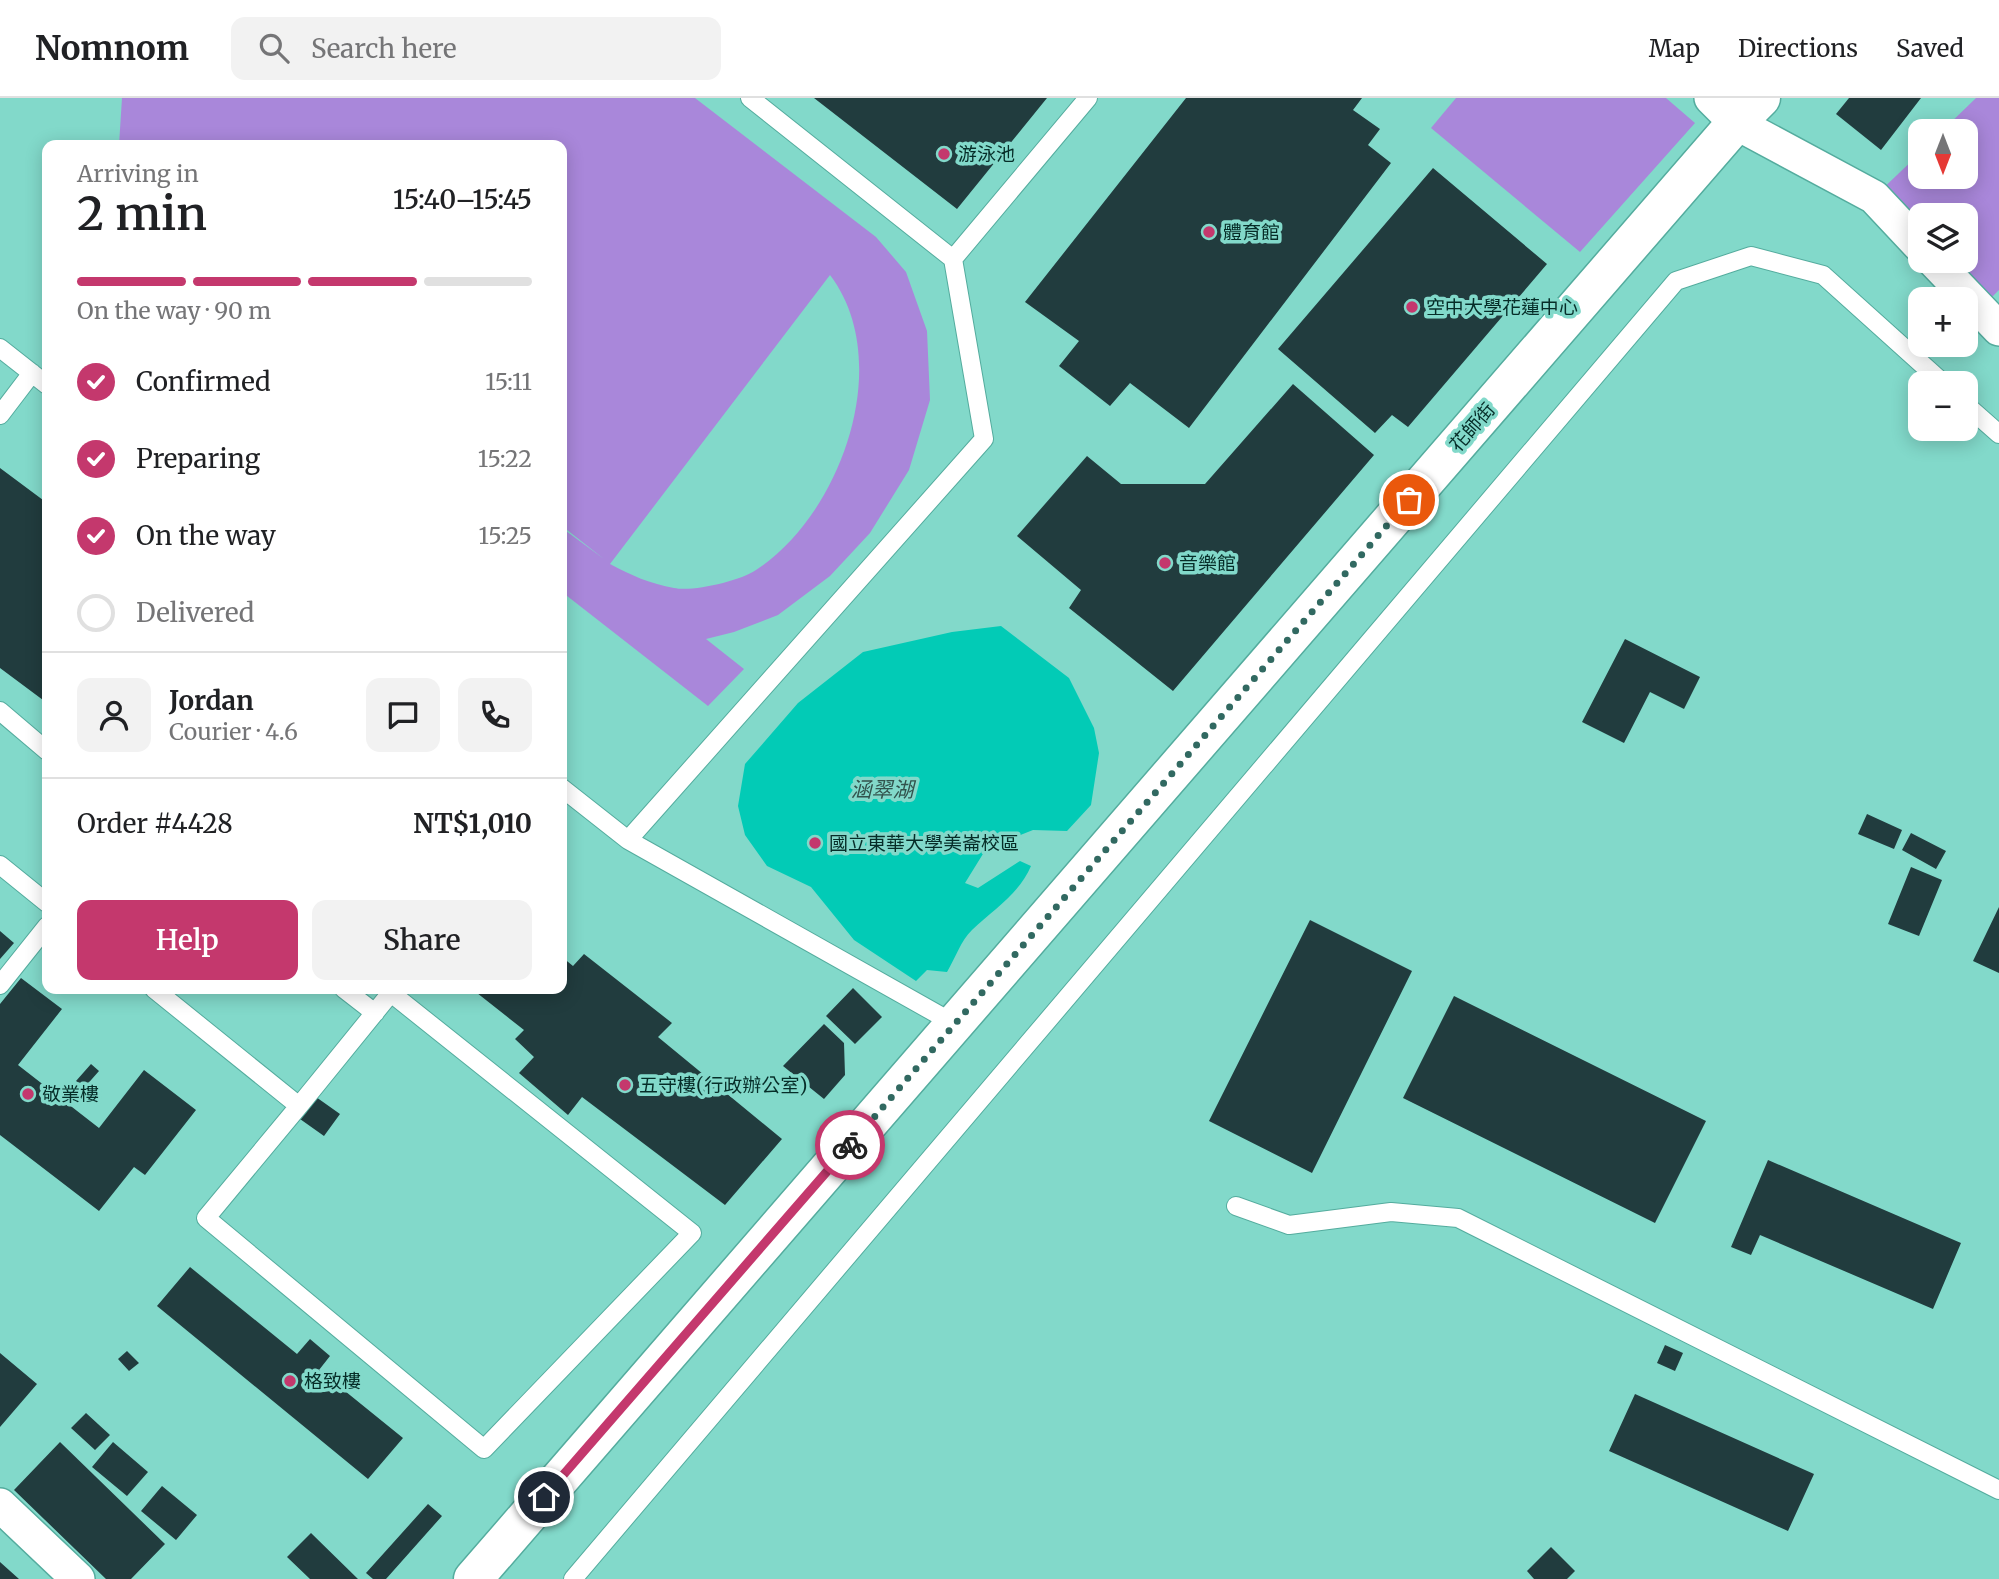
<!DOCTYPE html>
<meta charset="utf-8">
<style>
body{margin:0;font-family:Merriweather,"Noto Sans TC",serif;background:#f2f2f2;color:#202124;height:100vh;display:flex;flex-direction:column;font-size:26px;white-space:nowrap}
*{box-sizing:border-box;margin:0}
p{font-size:23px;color:#757577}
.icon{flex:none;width:38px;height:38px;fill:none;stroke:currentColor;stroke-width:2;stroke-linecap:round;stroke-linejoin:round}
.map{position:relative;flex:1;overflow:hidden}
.panel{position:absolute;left:42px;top:42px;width:525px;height:854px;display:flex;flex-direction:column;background:#fff;border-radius:14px;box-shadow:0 4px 18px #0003}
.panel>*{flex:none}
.needle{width:46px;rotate:180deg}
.fabs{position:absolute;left:1908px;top:21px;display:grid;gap:14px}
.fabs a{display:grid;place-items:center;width:70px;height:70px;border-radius:14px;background:#fff;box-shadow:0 4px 18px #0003;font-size:35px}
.pin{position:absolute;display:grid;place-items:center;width:60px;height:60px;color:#fff;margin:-30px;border:4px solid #fff;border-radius:50%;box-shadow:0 2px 7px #0007}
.courier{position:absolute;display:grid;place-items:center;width:70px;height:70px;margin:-35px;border:5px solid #c4386d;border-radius:50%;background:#fff;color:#222;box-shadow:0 2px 9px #0007}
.head em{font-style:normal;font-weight:600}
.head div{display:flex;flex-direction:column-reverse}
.head{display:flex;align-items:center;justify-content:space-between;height:119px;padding:0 35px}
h1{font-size:46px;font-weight:600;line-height:52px}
.bar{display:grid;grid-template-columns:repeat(4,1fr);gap:10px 7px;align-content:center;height:84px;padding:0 35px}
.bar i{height:9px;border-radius:5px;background:#e0e0e0}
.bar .on{background:#c4386d}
.bar p{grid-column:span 4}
.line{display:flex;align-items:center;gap:18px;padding:0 35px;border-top:2px solid #e0e0e0}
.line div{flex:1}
.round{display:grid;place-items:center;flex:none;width:74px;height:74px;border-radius:14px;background:#f2f2f2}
ol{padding:0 35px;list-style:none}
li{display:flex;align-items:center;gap:21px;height:77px}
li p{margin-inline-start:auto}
li .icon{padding:7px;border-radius:50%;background:#c4386d;color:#fff;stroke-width:4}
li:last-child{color:#757577}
li i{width:38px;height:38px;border:4px solid #e0e0e0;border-radius:50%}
.primary-button{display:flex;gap:14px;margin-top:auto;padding:14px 35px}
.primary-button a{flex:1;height:80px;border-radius:14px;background:#c4386d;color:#fff;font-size:28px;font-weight:600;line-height:80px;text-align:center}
.primary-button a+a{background:#f2f2f2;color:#202124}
header{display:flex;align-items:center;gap:42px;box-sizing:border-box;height:98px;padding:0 35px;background:#fff;border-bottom:2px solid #e0e0e0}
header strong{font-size:33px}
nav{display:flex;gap:38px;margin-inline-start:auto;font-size:24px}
.search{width:490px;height:63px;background:#f2f2f2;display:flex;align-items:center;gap:18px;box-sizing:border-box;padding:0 24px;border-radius:14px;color:#757577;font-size:26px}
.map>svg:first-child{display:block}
.green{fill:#a987da;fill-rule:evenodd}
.water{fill:#02cbb6}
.building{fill:#213c3e}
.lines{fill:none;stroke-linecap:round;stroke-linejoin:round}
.service-casing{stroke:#54ac9e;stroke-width:20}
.minor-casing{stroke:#54ac9e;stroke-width:36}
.tertiary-casing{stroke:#54ac9e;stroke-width:41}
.service{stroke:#fff;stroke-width:18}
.minor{stroke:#fff;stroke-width:33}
.tertiary{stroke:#fff;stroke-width:38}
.done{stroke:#316961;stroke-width:7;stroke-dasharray:0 12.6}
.route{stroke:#c4386d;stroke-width:9}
.poi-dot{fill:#c4386d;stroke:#82d9ca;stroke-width:2.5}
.labels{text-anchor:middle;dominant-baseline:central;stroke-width:7;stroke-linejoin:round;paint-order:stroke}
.poi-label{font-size:19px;fill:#062d28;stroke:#82d9ca;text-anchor:start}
.street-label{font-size:19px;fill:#062d28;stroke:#82d9ca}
.water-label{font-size:21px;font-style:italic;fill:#32534d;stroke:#82d9ca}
</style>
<header>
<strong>Nomnom</strong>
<div class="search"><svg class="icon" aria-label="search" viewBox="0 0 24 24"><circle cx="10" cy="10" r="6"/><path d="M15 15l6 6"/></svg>Search here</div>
<nav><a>Map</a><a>Directions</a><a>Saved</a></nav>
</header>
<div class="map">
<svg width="1999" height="1481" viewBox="0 0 1999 1481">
<rect width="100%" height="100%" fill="#82d9ca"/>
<path class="green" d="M122 0H695L876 139 906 174 927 233 930 302 909 372 870 435 830 478 778 517 734 534 706 541 744 571 708 608 562 494V430L604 461 562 428V47H119ZM830 177C896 264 841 417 756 472 740 483 693 494 674 490 651 486 630 477 610 466Z
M1456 0H1666L1695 25 1580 154 1431 30Z
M1976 0H1999V192L1980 211 1934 163H1965V117H1920V148L1874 99 1920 55V79H1965V33H1942Z"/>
<path class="water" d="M1001 528 1069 580 1094 630 1099 655 1091 707 1067 733 1033 732 986 751 965 785 978 790 1020 763 1031 768C1019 796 994 811 972 832 961 842 955 861 947 874L927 872 916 883 854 842 811 789 767 768 745 737 738 708 745 666 798 605 863 554 952 534Z"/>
<path class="building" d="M814 0H1047L957 111Z
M1186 0H1362L1353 12 1380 31 1368 47 1391 65 1189 330 1130 285 1110 308 1059 268 1079 243 1025 204Z
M1849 0H1921L1881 52 1836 16Z
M1433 70 1547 166 1408 329 1392 317 1375 335 1278 251Z
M1293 286 1374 357 1173 593 1069 510 1081 492 1017 438 1087 358 1121 386H1205Z
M0 370 47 405V605L0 570Z
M1625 541 1700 579 1684 611 1650 594 1624 645 1582 624Z
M1867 716 1902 732 1894 751 1858 736Z
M1911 735 1946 753 1936 771 1902 752Z
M1911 769 1942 782 1919 838 1888 826Z
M1999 809V875L1973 863Z
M1310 822 1412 873 1312 1075 1209 1023Z
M0 833 14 845 0 861Z
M584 856 672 925 658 939 782 1041 725 1107 582 999 568 1017 519 975 534 959 515 941 524 932 472 891H562V859L573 868Z
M21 880 62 911 18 967 99 1030 144 972 196 1012 145 1077 134 1069 99 1113 0 1037V906Z
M853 890 882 919 855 946 826 918Z
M1454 898 1706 1023 1655 1125 1403 1000Z
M824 926 844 945 845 977 824 1001 783 968Z
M91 966 99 973 84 990 76 983Z
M316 999 340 1016 324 1038 300 1021Z
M1768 1062 1961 1145 1933 1211 1760 1137 1751 1157 1731 1149Z
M190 1169 297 1256 310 1241 330 1258 319 1272 403 1340 368 1381 157 1208Z
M1665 1247 1683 1255 1675 1273 1657 1265Z
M127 1253 139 1265 129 1273 118 1261Z
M0 1255 37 1286 0 1329Z
M1635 1296 1814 1376 1788 1433 1609 1353Z
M86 1315 110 1337 95 1352 71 1330Z
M60 1344 165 1446 131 1481H106L14 1392Z
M113 1344 148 1374 127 1398 92 1369Z
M162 1388 197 1417 176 1442 141 1413Z
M428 1406 442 1418 386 1481H373L366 1475Z
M311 1435 358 1481H310L287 1459Z
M1551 1449 1575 1473 1567 1481H1534L1527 1473Z
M0 1464 19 1481H0Z"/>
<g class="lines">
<defs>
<path id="service" d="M750 0 953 161 1088 0
M0 250 47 287
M1965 306 1999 336
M0 317 32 275
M0 613 47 653
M562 690 628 742 984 341 953 161
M628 742 955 926
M0 767 47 805
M0 887 47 828
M154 891 299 1008 394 891
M344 891 375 915
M299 1008 206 1120 484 1351 692 1135 391 895
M1236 1108 1289 1127 1391 1114 1458 1120 1999 1392
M573 1481 1676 183 1751 158 1823 177 1943 285"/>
<path id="minor" d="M1711 0 1736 25 1874 99 1920 148
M1934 163 1999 231
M0 1407 78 1481"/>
<path id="tertiary" d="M473 1481 1736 25 1761 0"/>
</defs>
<use href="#service" class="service-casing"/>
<use href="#minor" class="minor-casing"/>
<use href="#tertiary" class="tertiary-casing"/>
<use href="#service" class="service"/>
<use href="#minor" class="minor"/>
<use href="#tertiary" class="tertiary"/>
</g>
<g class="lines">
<path class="done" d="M850 1047 1409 402"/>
<path class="route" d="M544 1399 850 1047"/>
</g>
<g class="poi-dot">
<circle cx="944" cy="56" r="7"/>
<circle cx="1209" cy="134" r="7"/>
<circle cx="1412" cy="209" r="7"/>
<circle cx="1165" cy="465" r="7"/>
<circle cx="815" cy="745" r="7"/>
<circle cx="625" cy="987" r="7"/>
<circle cx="28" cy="996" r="7"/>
<circle cx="290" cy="1283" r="7"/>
</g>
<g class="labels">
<g class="poi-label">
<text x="958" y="56">游泳池</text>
<text x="1223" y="134">體育館</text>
<text x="1426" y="209">空中大學花蓮中心</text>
<text x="1179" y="465">音樂館</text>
<text x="829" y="745">國立東華大學美崙校區</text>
<text x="639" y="987">五守樓(行政辦公室)</text>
<text x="42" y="996">敬業樓</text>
<text x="304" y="1283">格致樓</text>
</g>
<g class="street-label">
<text transform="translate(1472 329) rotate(-49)">花師街</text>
</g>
<g class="water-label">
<text x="882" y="691">涵翠湖</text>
</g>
</g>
</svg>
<div class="fabs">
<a><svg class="needle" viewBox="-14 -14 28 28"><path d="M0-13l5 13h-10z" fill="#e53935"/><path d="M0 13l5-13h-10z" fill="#757577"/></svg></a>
<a><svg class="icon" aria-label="layers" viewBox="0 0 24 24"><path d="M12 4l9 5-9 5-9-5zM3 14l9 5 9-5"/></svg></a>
<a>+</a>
<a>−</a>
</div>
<div class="pin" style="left:1409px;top:402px;background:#ea580c"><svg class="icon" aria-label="bag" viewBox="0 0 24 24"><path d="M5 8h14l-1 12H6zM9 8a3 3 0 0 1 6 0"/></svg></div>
<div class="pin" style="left:544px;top:1399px;background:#1f2937"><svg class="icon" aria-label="home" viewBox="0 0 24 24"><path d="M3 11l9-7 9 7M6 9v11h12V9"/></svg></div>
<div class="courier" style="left:850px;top:1047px"><svg class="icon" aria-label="bike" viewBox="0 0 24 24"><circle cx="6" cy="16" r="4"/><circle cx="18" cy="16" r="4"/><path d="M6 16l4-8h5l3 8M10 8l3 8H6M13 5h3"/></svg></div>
<section class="panel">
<div class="head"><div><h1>2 min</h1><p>Arriving in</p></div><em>15:40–15:45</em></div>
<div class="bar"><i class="on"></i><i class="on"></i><i class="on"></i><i></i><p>On the way · 90 m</p></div>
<ol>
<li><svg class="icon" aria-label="check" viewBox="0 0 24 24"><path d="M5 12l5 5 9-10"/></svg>Confirmed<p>15:11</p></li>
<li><svg class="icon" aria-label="check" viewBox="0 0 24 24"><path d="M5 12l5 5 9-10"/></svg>Preparing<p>15:22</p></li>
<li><svg class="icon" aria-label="check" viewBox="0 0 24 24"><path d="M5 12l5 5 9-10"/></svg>On the way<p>15:25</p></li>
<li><i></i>Delivered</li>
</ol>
<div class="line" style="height:126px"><a class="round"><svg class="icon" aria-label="person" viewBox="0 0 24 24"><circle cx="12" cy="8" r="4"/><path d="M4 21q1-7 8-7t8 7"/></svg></a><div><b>Jordan</b><p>Courier · 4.6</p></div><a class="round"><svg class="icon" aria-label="chat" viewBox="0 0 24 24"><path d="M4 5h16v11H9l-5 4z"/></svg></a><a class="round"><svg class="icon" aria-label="phone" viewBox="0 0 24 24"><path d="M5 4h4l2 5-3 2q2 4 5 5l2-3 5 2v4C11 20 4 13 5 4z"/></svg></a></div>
<div class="line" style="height:91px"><div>Order #4428</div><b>NT$1,010</b></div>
<div class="primary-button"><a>Help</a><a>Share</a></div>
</section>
</div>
